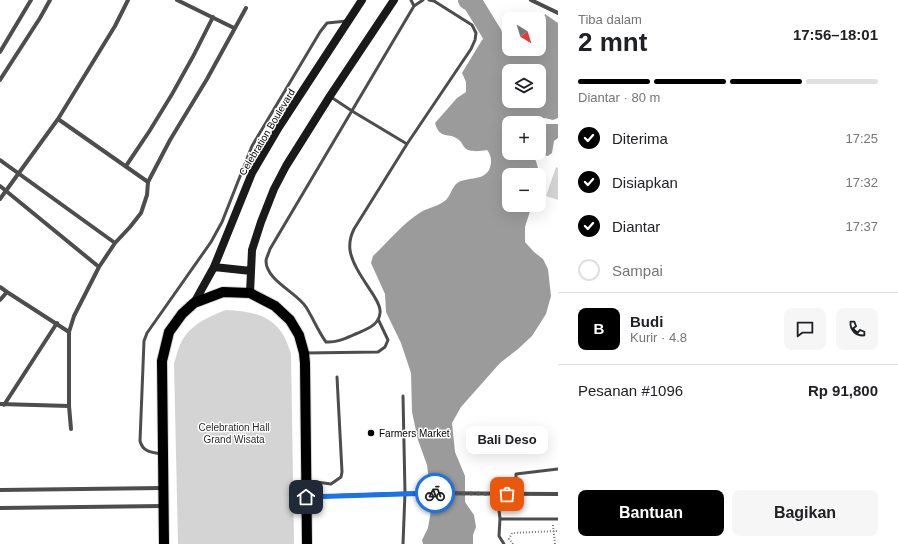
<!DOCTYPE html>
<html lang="id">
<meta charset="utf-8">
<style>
body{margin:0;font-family:Helvetica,sans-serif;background:#f6f6f6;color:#202124;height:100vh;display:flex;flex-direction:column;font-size:15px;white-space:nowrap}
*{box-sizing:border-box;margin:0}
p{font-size:13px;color:#757577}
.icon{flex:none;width:22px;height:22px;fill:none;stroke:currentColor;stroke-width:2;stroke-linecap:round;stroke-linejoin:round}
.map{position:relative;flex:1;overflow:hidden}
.sheet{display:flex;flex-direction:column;background:#fff;width:340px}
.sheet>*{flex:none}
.needle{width:26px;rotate:142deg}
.buttons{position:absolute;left:502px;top:12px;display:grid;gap:8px}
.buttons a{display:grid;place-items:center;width:44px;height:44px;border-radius:8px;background:#fff;box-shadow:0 4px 16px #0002;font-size:20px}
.pin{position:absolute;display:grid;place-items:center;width:34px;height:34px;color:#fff;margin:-17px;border-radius:8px;box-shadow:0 2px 6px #0006}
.courier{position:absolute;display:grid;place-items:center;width:40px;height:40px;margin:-20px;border:3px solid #1a73e8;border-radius:50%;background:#fff;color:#222;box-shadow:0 1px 5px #0007}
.bubble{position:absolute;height:28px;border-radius:8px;background:#fff;box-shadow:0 4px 16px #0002;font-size:13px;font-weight:600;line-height:28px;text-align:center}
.headline em{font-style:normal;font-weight:600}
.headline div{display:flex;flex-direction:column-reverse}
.headline{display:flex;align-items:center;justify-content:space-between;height:68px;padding:0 20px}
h1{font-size:26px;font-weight:600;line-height:30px}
.bar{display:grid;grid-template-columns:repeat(4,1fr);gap:6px 4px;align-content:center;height:48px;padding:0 20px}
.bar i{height:5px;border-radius:3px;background:#e0e0e0}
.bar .current{background:#000}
.bar p{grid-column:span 4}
.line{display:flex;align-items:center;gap:10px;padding:0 20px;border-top:1px solid #e0e0e0}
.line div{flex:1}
.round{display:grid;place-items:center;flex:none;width:42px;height:42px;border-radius:8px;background:#f6f6f6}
ol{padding:0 20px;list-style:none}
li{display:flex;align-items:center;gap:12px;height:44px}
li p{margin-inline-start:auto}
li .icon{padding:4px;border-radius:50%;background:#000;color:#fff;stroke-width:4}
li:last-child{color:#757577}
li i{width:22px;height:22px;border:2px solid #e0e0e0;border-radius:50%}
.action{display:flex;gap:8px;margin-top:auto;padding:8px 20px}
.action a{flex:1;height:46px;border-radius:8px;background:#000;color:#fff;font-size:16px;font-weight:600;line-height:46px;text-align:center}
.action a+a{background:#f6f6f6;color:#202124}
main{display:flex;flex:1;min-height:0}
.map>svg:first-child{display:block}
.green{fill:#d4d4d4}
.water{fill:#9b9b9b;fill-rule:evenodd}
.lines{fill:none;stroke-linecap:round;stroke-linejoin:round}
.river{stroke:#9b9b9b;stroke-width:20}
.primary-casing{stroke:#dbdbdb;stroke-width:12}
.path{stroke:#6f6f6f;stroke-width:2;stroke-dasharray:1 2;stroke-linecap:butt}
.lane{stroke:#4d4d4d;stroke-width:3}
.street{stroke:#4d4d4d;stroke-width:4}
.secondary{stroke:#1a1a1a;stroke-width:8}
.primary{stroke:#000;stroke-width:10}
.done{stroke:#595959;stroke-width:4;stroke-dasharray:0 7.2}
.route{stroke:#1a73e8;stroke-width:5}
.poi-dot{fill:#000;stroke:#fff;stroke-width:1.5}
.labels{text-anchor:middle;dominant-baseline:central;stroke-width:3;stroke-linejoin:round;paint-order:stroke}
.street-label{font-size:10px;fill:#000;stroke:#fff}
.park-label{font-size:10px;fill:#2b2b2b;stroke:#fff}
.poi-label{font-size:10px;fill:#000;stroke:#fff;text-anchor:start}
</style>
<main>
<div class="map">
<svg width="558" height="544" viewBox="0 0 558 544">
<rect width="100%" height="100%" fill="#fff"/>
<path class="green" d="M556 167 558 168V200L546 196Z
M226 310C249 311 271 314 284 336 287 342 289 348 291 354L294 544H178L174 363C176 358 177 351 180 345 188 326 207 317 226 310Z"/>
<path class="water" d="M545 14 558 23V118L553 120 545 118 537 123H509V153H534C535 161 539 167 539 175H509V205H532L525 227V242L534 252 543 259 548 269 551 296 546 314 532 336 518 349 500 363 461 407 452 423 455 452 465 476V502L474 515 476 527 473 535V544H423L422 540 428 528 432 504 427 465 418 440 412 412 411 373 401 343 386 312 385 294 371 263 373 256C388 242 403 223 421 212 428 208 439 206 446 200 450 196 452 188 456 184 465 176 482 182 489 170 492 163 492 156 487 150 481 151 474 152 468 150 463 148 463 143 459 140 449 131 440 141 435 123L457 98 466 92V82L462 73 482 40 492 34 498 28 504 39 509 43V49H539V43L546 38 542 21ZM509 71H539V101H509Z
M545 124H558V138L554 141 552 153 548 156 543 155 539 151 542 133 541 128Z"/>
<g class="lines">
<path class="river" d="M468 0 473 3 492 34 499 61"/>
<defs>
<path id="primary" d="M164 544 162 361 169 332 182 314 194 303 223 292 250 293 275 306 290 320 299 335 304 353 305 363 307 544"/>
</defs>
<use href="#primary" class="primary-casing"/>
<path class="path" d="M553 525 555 544
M513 544 509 539 512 533 558 531"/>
<path class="lane" d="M411 0 414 6
M423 0 414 6 270 249C269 253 266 258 266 261 266 280 296 292 306 307 313 318 318 331 326 342 338 343 348 337 358 333 367 329 379 325 380 313 381 307 377 301 374 296 366 283 352 265 350 250 349 242 351 235 354 229L407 144 471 49 475 40 476 33 472 25 434 1 429 0
M331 97 352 111 407 144
M305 353 378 352 385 347 388 340 378 319
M161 454C151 452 143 452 140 441L144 341 147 333 211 242 222 222 252 146 320 32 327 23 347 21
M309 481 331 484 341 477 342 472 337 377
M497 493 500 519 499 536 504 544
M516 493V474L558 469
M500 519H558
M403 544 405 493 403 396"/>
<path class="street" d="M177 0 234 28
M531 0 558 13
M0 52 31 0
M0 80 40 18 50 0
M58 119 148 182
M0 160 115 243
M126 166C159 119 188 69 213 17
M0 186 99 267
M0 199 58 119 115 26 128 0
M0 287 7 292 69 332
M0 300 7 292
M0 404 69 406
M4 405 57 323
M71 429 69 406V332L74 316 99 267 115 243 130 227 141 213 147 195 148 182 170 140 207 79 246 8
M0 490 163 488
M306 497 424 493 558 494
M0 508 163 506"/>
<path class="secondary" d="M214 267 251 271
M250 293 252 250 261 222 274 189 286 166 330 96 394 0
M194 303 214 267 252 173 279 127 362 0"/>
<use href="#primary" class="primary"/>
</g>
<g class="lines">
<path class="done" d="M435 493 507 494"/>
<path class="route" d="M306 497 435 493"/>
</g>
<circle class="poi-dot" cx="371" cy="433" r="4"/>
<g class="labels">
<g class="street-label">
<text transform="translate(267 132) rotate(-59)">Celebration Boulevard</text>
</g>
<g class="park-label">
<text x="234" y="427">Celebration Hall<tspan x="234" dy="12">Grand Wisata</tspan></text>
</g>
<g class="poi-label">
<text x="379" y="433">Farmers Market</text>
</g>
</g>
</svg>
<div class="buttons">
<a><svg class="needle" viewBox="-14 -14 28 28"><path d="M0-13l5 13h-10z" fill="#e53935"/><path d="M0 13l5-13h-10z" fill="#757577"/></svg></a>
<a><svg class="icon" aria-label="layers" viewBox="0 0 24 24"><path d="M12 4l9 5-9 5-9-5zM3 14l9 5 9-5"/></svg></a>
<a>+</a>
<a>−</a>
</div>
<div class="pin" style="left:507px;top:494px;background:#ea580c"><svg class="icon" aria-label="bag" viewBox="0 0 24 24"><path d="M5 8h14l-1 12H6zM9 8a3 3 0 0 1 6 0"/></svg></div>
<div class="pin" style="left:306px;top:497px;background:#1f2937"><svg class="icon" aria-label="home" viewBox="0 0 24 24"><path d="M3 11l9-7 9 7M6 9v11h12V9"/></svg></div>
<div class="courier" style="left:435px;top:493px"><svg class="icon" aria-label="bike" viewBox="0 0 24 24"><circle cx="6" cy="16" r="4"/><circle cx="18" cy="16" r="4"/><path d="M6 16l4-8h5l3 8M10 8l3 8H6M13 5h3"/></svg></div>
<div class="bubble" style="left:466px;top:426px;width:82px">Bali Deso</div>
</div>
<section class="sheet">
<div class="headline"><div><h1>2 mnt</h1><p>Tiba dalam</p></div><em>17:56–18:01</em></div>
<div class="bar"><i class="current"></i><i class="current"></i><i class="current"></i><i></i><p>Diantar · 80 m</p></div>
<ol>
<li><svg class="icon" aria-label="check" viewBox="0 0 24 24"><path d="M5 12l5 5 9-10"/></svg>Diterima<p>17:25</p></li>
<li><svg class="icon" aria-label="check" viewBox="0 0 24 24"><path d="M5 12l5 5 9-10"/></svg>Disiapkan<p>17:32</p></li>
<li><svg class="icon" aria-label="check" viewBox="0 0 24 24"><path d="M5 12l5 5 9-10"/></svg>Diantar<p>17:37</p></li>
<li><i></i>Sampai</li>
</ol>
<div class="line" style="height:72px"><b class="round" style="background:#000;color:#fff">B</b><div><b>Budi</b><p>Kurir · 4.8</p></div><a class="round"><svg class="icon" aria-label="chat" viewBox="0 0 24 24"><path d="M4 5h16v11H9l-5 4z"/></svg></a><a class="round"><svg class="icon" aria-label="phone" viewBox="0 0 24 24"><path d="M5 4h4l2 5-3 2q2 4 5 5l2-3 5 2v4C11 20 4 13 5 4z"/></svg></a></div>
<div class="line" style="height:52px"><div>Pesanan #1096</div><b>Rp 91,800</b></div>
<div class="action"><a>Bantuan</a><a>Bagikan</a></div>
</section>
</main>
